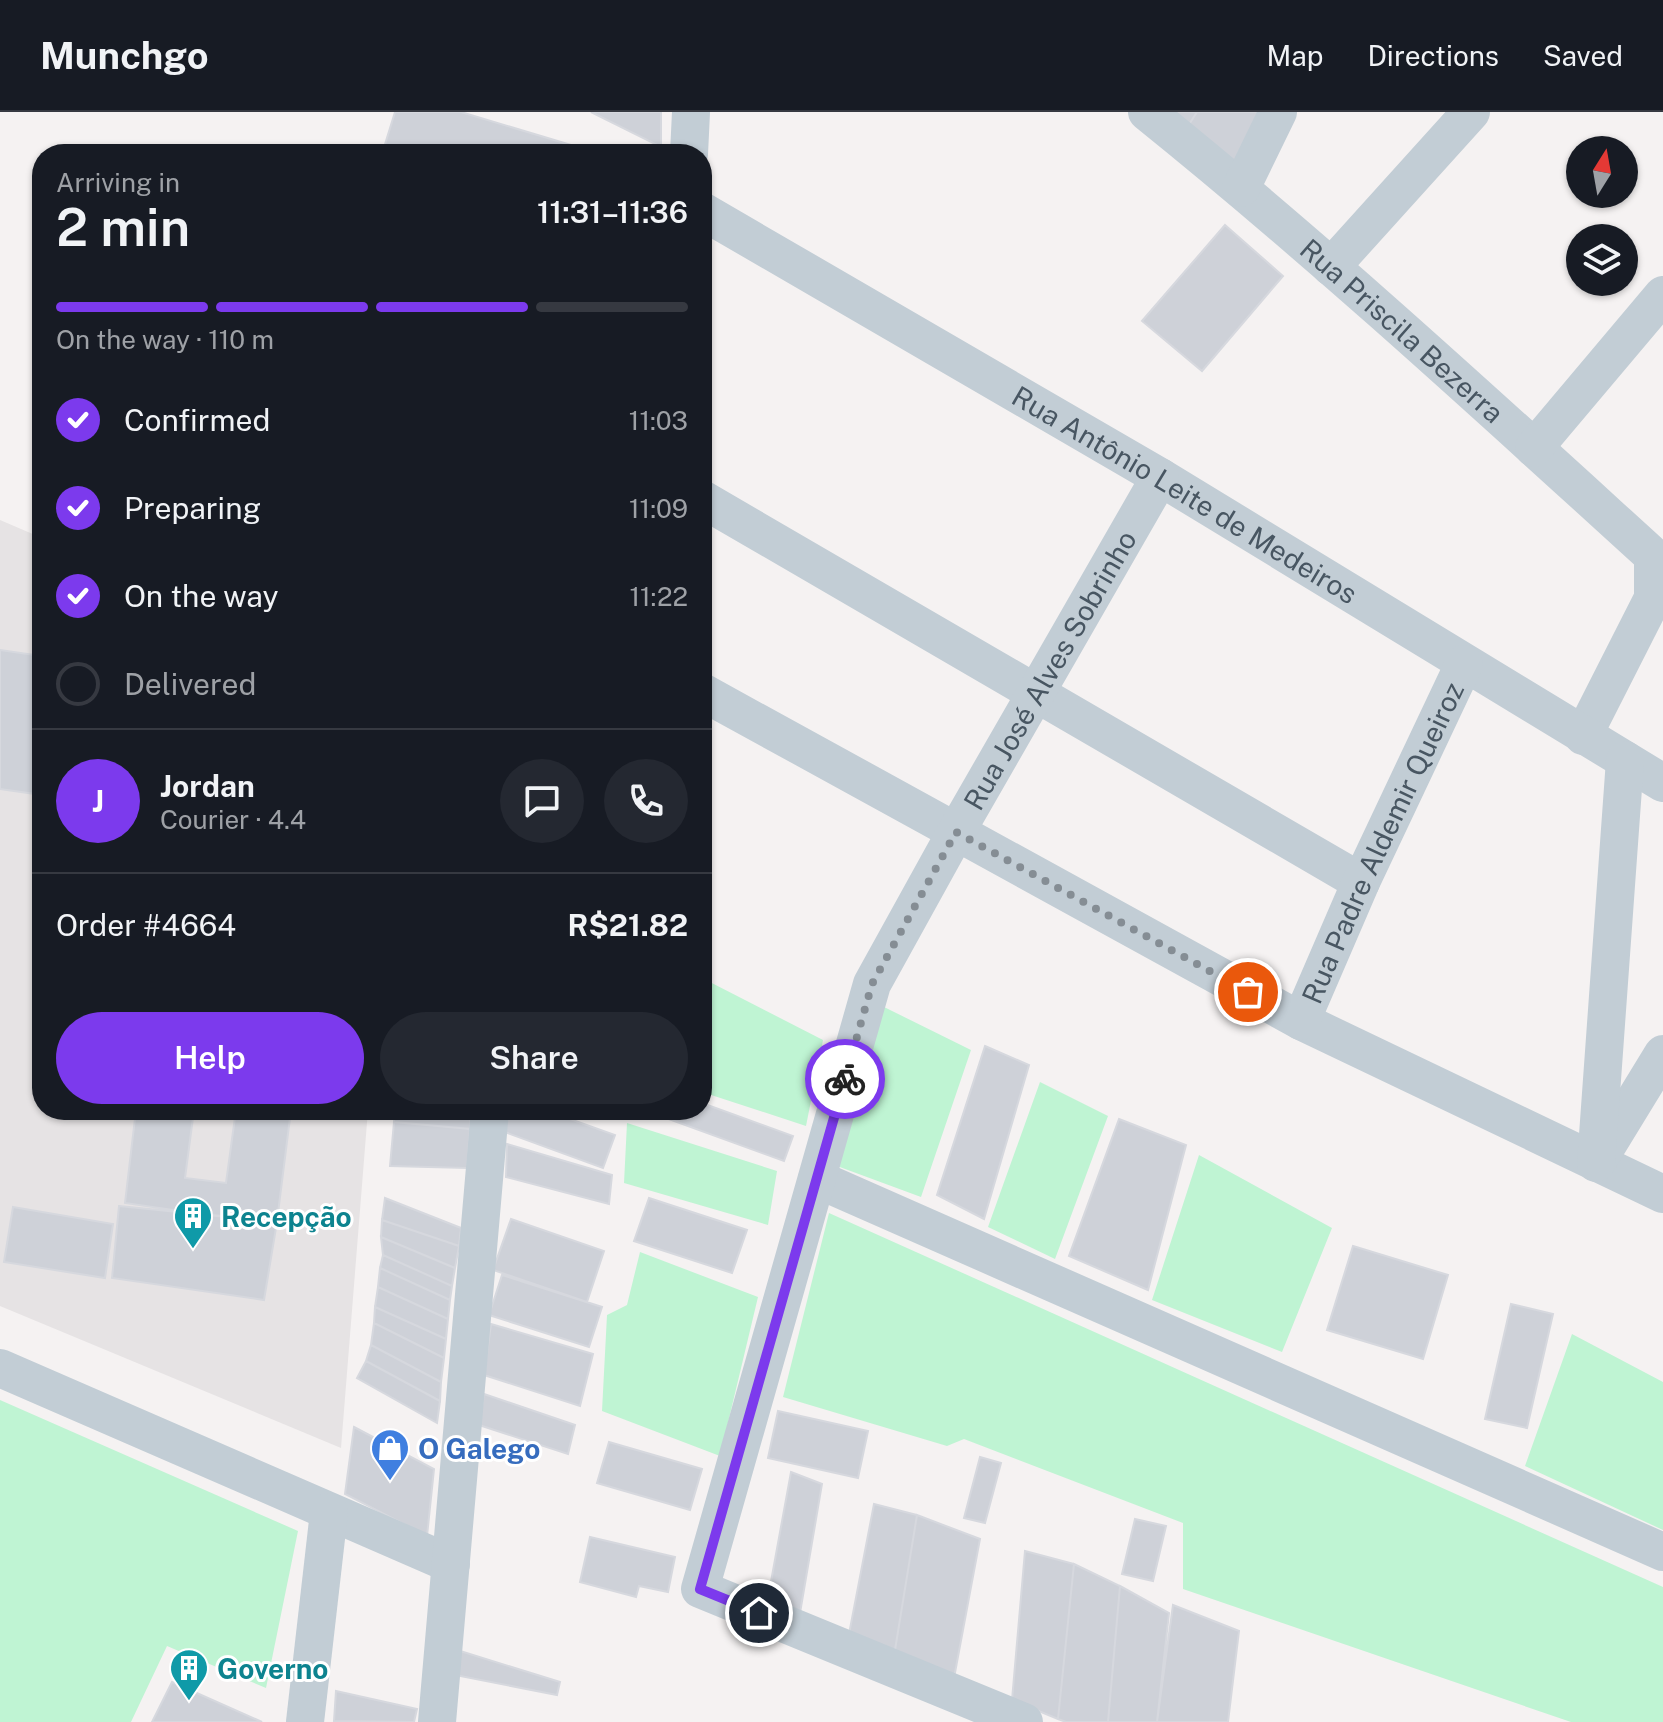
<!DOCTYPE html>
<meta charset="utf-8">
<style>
body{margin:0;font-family:"Public Sans",sans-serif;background:#242831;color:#f1f3f6;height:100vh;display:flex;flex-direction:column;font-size:30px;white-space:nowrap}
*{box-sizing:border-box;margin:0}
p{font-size:26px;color:#9ea1a6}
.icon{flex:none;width:44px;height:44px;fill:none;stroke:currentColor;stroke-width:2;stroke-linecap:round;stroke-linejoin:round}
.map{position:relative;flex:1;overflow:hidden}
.drawer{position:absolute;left:32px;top:32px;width:680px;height:976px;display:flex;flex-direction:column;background:#171b24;border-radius:32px;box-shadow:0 2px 6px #0004}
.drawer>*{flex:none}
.needle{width:52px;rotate:11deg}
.buttons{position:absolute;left:1566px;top:24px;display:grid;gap:16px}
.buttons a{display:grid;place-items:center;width:72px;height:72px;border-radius:50%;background:#171b24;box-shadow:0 2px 6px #0004;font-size:40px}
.pin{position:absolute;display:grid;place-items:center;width:68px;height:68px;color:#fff;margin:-34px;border:4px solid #fff;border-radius:50%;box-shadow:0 2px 8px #0007}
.courier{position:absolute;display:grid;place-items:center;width:80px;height:80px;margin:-40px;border:6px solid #7c3aed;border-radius:50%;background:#fff;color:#222;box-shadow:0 2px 10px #0007}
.summary em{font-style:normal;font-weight:600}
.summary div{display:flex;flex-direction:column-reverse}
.summary{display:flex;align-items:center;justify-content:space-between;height:136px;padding:0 24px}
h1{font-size:52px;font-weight:600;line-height:60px}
.bar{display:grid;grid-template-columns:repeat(4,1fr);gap:12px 8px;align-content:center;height:96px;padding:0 24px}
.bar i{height:10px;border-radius:6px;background:#363941}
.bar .on{background:#7c3aed}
.bar p{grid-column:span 4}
.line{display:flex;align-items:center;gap:20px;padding:0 24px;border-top:2px solid #363941}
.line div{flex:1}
.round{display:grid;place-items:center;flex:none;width:84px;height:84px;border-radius:42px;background:#242831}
ol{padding:0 24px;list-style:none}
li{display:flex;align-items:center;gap:24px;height:88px}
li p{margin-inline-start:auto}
li .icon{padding:8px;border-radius:50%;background:#7c3aed;color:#fff;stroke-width:4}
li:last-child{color:#9ea1a6}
li i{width:44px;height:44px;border:4px solid #363941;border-radius:50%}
.action{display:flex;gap:16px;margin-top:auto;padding:16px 24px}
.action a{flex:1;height:92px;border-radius:48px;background:#7c3aed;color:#fff;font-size:32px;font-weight:600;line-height:92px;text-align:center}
.action a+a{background:#242831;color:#f1f3f6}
header{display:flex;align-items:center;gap:48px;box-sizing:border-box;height:112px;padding:0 40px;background:#171b24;border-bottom:2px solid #363941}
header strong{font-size:38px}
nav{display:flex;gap:44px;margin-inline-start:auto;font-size:28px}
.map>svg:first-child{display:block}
.education{fill:#e6e3e4}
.green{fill:#bff4d3}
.building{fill:#ced1d8;stroke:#d6d8de;stroke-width:2}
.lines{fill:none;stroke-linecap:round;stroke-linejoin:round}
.minor{stroke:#c2cdd5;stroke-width:38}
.done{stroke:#858d94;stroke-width:8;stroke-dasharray:0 14.4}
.route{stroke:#7c3aed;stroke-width:10}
.labels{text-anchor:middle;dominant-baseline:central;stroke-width:6;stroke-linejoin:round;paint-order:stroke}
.street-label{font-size:28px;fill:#485662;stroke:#fff}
.culture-label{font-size:28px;font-weight:bold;fill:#0d838f;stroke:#fff;text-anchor:start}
.shop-label{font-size:28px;font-weight:bold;fill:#366cbe;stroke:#fff;text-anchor:start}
</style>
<header>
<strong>Munchgo</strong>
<nav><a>Map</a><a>Directions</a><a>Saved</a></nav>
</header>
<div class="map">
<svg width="1663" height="1610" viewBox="0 0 1663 1610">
<rect width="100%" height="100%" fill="#f5f2f2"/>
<path class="education" d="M0 408 42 426V998H368L341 1336 0 1194Z"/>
<path class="green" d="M702 866 823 928 806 1014 702 980Z
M882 894 971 938 921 1085 837 1054Z
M1040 970 1108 1004 1055 1147 988 1115Z
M627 1011 777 1059 768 1113 624 1071Z
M1199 1043 1332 1116 1282 1240 1152 1188Z
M829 1101 1663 1475V1610H1571L1183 1477V1411L964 1327 947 1334 783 1285Z
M640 1140 758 1185 720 1344 602 1299 607 1203 627 1193Z
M1572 1222 1663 1270V1418L1525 1354Z
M0 1288 298 1419 266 1576 167 1534 131 1610H0Z"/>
<path class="building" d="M395 0H461L601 42H382Z
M591 0H661V35Z
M1170 0H1197L1188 14Z
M1197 0H1267L1237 56 1188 14Z
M1225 113 1283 164 1202 259 1142 209Z
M0 538 42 544V683L0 677Z
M985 934 1029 953 984 1107 937 1083Z
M702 991 793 1024 784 1049 644 998H702Z
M136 998H194L185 1066 226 1071 236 998H291L277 1109 200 1102 125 1091Z
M395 998H471L470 1017 394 1010Z
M510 998H545L615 1023 603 1056 502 1019Z
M1119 1007 1186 1033 1148 1178 1069 1144Z
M394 1010 470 1017 467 1056 390 1054Z
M507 1032 612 1063 609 1092 506 1065Z
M385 1086 461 1116 459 1134 382 1108Z
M649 1086 747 1118 732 1161 634 1129Z
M119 1094 277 1110 264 1188 112 1166Z
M13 1095 113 1112 105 1166 4 1150Z
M511 1107 604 1139 587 1190 493 1158Z
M382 1108 459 1134 455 1156 381 1125Z
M381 1125 455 1156 452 1174 383 1143Z
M1353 1134 1448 1163 1423 1247 1327 1218Z
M383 1143 452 1174 450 1188 380 1156Z
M380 1156 450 1188 448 1207 378 1175Z
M502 1163 602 1195 589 1235 489 1203Z
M378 1175 448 1207 446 1227 375 1195Z
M1511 1192 1553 1202 1527 1316 1485 1307Z
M375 1195 446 1227 444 1246 374 1211Z
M374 1211 444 1246 441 1270 371 1233Z
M491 1212 593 1242 580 1294 484 1263Z
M371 1233 441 1270 440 1289 366 1249Z
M366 1249 440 1289 437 1311 357 1266Z
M484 1282 575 1313 568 1342 479 1313Z
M778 1299 868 1319 858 1366 768 1346Z
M354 1315 434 1357 427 1424 345 1382Z
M609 1330 702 1357 690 1398 597 1371Z
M980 1345 1001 1351 985 1411 964 1406Z
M791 1360 822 1372 800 1501 768 1486Z
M874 1392 917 1403 895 1538 849 1522Z
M917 1403 980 1427 954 1566 895 1538Z
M1135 1407 1166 1414 1153 1469 1122 1462Z
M590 1425 675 1445 668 1480 639 1474 636 1485 580 1470Z
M1025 1439 1074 1452 1058 1607 1012 1588Z
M1074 1452 1120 1474 1108 1610H1066L1058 1607Z
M1120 1474 1169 1501 1157 1610H1108Z
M1173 1493 1239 1519 1228 1610H1157Z
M457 1538 560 1570 557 1583 455 1563Z
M172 1570 262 1610H152Z
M336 1579 417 1597 414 1610 334 1609Z"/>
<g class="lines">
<g class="minor">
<path id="s1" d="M1147 0C1322 141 1487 293 1653 444V486L1583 624"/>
<path d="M689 42 691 0"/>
<path d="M1241 76 1278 0"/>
<path id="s2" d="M702 99 1160 365 1663 671"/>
<path d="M1331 155 1471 0"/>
<path d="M1534 336 1663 183"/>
<path d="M702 387 1361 770"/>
<path d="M702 580 1301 909 1663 1082"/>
<path id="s3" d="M1301 909 1361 770 1464 552"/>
<path d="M1600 1045 1663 942"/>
<path d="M1596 1051 1625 648"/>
<path d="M817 1067 1663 1440"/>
<path d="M0 1256 451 1452"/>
<path d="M305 1610 329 1400"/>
<path d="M437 1610 490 998"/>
<path id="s4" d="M1024 1610 700 1477 872 872 956 720 1160 365"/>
</g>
</g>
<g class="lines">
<path class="done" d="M845 967 872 872 956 720 1248 880"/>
<path class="route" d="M759 1501 700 1477 845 967"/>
</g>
<defs>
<symbol id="building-pin" viewBox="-11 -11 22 30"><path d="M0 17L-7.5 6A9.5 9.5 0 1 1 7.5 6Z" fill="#0f9aa8" stroke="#fff"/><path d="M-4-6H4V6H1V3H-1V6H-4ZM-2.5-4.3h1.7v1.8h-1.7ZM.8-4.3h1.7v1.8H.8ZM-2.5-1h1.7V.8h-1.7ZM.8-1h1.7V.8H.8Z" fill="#fff"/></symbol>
<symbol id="shop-pin" viewBox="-11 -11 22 30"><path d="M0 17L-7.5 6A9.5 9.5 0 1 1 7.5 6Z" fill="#3f7fe0" stroke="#fff"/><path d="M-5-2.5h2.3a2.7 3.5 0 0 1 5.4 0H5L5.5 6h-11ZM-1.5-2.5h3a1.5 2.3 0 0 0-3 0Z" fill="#fff"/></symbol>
</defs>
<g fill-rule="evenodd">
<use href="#building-pin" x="171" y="1082" width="44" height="60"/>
<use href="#shop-pin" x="368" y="1314" width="44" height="60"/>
<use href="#building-pin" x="167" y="1534" width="44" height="60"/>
</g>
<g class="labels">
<g class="street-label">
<text stroke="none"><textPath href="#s1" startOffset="336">Rua Priscila Bezerra</textPath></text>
<text stroke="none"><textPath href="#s2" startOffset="560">Rua Antônio Leite de Medeiros</textPath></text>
<text stroke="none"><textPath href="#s4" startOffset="1340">Rua José Alves Sobrinho</textPath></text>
<text stroke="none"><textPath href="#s3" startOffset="196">Rua Padre Aldemir Queiroz</textPath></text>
</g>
<g class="culture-label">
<text x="221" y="1104">Recepção</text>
<text x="217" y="1556">Governo</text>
</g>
<g class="shop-label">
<text x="418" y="1336">O Galego</text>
</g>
</g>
</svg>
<div class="buttons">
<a><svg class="needle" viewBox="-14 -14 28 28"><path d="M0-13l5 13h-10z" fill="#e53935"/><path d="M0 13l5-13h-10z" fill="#9ea1a6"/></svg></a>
<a><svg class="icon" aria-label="layers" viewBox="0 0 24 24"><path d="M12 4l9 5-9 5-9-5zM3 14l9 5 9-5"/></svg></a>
</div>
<div class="pin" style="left:1248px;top:880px;background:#ea580c"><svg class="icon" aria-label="bag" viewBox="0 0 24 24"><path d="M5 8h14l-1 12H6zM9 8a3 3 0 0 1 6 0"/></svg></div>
<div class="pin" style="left:759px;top:1501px;background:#1f2937"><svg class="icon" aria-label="home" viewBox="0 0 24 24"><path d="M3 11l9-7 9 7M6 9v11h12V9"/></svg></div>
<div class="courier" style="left:845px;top:967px"><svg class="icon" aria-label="bike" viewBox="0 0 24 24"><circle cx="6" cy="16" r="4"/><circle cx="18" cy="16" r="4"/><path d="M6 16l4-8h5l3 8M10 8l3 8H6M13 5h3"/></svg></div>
<section class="drawer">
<div class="summary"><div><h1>2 min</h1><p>Arriving in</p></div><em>11:31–11:36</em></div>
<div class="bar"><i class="on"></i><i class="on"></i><i class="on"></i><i></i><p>On the way · 110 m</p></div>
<ol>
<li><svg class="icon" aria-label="check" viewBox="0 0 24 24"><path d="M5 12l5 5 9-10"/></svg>Confirmed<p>11:03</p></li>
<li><svg class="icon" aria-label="check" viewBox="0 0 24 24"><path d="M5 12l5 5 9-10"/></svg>Preparing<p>11:09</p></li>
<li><svg class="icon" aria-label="check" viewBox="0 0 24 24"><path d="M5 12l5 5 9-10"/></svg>On the way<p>11:22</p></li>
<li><i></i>Delivered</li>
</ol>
<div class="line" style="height:144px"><b class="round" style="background:#7c3aed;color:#fff">J</b><div><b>Jordan</b><p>Courier · 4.4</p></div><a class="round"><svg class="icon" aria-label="chat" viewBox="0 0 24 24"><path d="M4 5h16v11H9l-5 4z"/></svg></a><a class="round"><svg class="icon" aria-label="phone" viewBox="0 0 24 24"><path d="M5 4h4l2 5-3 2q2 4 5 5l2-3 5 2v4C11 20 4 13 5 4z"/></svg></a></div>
<div class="line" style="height:104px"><div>Order #4664</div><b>R$21.82</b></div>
<div class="action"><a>Help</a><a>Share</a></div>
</section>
</div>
